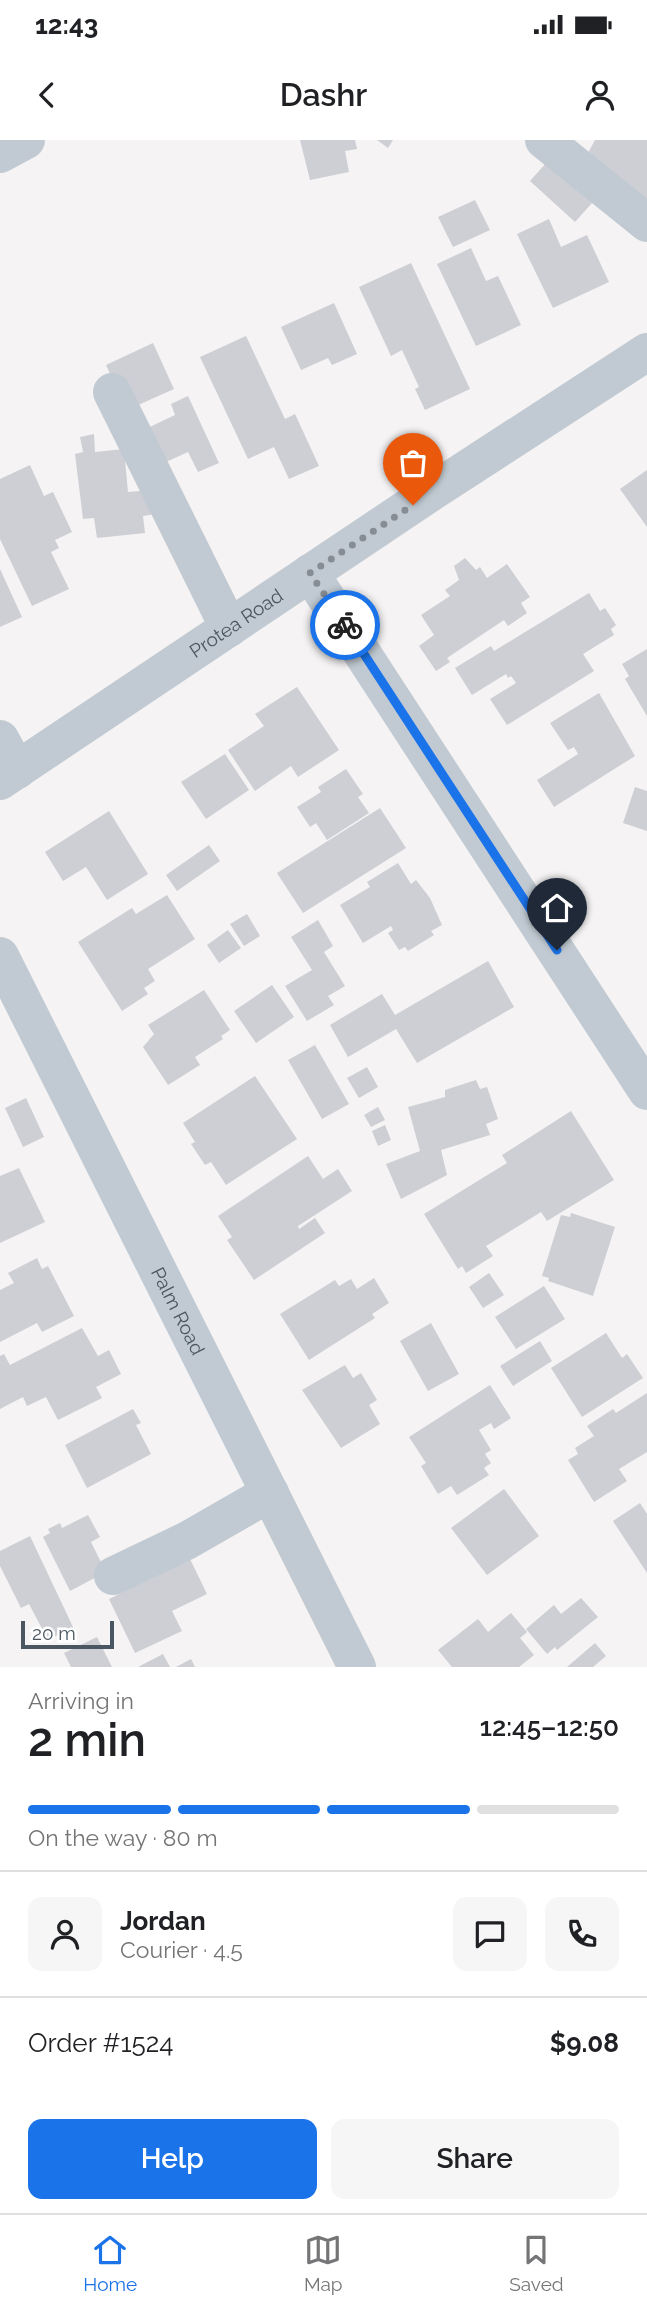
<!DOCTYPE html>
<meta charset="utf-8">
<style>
body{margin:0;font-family:Raleway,sans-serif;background:#f6f6f6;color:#202124;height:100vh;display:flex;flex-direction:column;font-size:26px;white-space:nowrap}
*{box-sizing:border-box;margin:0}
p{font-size:23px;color:#757577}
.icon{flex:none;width:38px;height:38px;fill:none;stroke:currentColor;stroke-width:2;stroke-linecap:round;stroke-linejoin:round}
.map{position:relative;height:1527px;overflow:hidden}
.drawer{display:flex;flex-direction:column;background:#fff;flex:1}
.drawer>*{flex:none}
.scale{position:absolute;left:21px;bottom:18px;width:93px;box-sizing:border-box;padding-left:7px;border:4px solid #4a5661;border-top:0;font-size:19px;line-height:24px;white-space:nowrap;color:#4a5661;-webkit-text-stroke:5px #fff;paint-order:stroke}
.pin{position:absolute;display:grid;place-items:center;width:60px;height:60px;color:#fff;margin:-72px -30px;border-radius:50% 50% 50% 0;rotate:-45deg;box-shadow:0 0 7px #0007}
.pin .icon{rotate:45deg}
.courier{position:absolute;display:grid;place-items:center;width:70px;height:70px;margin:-35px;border:5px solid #1a73e8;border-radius:50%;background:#fff;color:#222;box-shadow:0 2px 9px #0007}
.summary em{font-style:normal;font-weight:600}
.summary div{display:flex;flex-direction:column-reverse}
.summary{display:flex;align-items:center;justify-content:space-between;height:119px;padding:0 28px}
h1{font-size:46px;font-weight:600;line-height:52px}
.bar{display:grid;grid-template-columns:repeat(4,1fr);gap:10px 7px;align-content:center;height:84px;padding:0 28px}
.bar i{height:9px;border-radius:5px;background:#e0e0e0}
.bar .selected{background:#1a73e8}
.bar p{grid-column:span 4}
.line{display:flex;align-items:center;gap:18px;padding:0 28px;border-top:2px solid #e0e0e0}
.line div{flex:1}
.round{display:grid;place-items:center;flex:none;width:74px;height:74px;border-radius:14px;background:#f6f6f6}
.button{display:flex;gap:14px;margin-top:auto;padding:14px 28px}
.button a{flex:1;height:80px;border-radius:14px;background:#1a73e8;color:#fff;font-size:28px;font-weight:600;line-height:80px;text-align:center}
.button a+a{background:#f6f6f6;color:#202124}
.status{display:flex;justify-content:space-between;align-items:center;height:49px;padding:0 35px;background:#fff;direction:ltr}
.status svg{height:19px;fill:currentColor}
header{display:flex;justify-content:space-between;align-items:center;height:91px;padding:0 28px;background:#fff;font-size:32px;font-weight:600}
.tabs{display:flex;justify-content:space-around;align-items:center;height:98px;border-top:2px solid #e0e0e0;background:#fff;font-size:19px;color:#757577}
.tabs a{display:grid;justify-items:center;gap:4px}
.tabs .selected{color:#1a73e8}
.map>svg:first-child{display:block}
.building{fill:#cdcfd5}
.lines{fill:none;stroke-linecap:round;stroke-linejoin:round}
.minor{stroke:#c1cad2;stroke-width:38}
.done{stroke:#868d94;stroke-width:7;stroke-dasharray:0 12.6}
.route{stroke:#1a73e8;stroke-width:9}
.labels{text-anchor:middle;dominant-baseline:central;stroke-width:5;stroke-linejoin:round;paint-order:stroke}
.street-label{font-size:19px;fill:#4a5661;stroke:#fff}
</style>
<div class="status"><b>12:43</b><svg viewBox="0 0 49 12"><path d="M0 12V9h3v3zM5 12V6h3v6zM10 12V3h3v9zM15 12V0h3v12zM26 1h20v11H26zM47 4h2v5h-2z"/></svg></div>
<header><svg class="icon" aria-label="back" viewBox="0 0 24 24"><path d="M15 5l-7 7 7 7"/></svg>Dashr<svg class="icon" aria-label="person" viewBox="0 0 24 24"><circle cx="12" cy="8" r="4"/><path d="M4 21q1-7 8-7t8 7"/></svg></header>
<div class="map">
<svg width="647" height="1527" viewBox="0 0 647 1527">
<rect width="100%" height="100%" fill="#f5f3f3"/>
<path class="building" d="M300 0H355L357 9 345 11 349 32 310 40Z
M377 0H393L388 8Z
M595 0H647V59L582 24Z
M547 22 592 63 575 82 530 41Z
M475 60 490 90 453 107 438 77Z
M549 79 561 107 587 95 609 142 553 168 517 94Z
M471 108 486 141 498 136 521 185 476 206 437 124Z
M411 123 470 249 425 270 415 249 419 247 402 210 391 216 359 147Z
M334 163 357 214 332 225 328 218 301 230 281 187Z
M246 196 285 279 295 274 319 326 289 339 274 307 248 319 200 217Z
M153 203 174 249 127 270 106 225Z
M188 256 219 323 198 332 188 312 155 327 139 292 175 275 171 264Z
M94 294 95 312 124 309 128 352 153 350 163 373 143 376 145 393 97 398 94 378 83 379 75 314 83 312 80 297Z
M30 325 44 356 53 352 72 392 55 400 59 408 51 412 69 449 32 466 0 399V339Z
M647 330V387L620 349Z
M465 418 476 430 480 427 487 438 507 424 530 457 521 463 527 473 508 486 504 480 447 518 450 522 436 531 419 506 434 495 421 475 450 456 445 450 459 440 454 426Z
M0 429 22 477 0 487Z
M589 453 600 471 605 468 616 485 611 489 614 495 583 514 594 531 507 585 490 559 516 543 511 536 508 538 506 534 472 555 455 528 491 506 494 511Z
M647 509V576L625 539 629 536 622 524Z
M297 547 339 610 298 637 291 626 255 651 228 610 264 586 255 574Z
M599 553 635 616 554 667 537 640 578 614 574 607 568 610 550 583Z
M225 614 249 650 206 679 181 642Z
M346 629 363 654 358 657 369 673 327 700 316 683 310 687 297 667 321 652 318 647Z
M635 647 647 651V691L623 683Z
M380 668 406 708 303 773 277 733Z
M109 671 148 734 107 760 86 727 63 741 45 712Z
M209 705 220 721 177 751 166 735Z
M398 723 411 744 416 740 430 758 442 785 431 791 434 795 408 811 405 807 399 810 388 793 393 790 391 786 363 803 340 765 370 747 367 742Z
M167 755 195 799 148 829 155 841 144 848 148 854 122 871 78 802 132 768 136 774Z
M247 774 260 796 244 806 230 784Z
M318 780 333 806 324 812 345 846 328 856 334 865 307 881 285 846 312 830 291 797Z
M228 790 241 808 219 823 207 805Z
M488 821 514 867 417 923 396 889 348 917 330 885 382 854 395 875Z
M272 845 294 877 256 903 234 871Z
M204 850 230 890 221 896 223 899 195 917 200 925 168 945 143 907 154 894 148 885Z
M315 905 349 964 322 979 288 920Z
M367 927 378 947 359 958 347 938Z
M255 936 297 999 226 1045 211 1022 205 1025 191 1004 195 1002 183 983Z
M476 940 480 949 487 947 498 979 486 984 490 995 441 1010 447 1035 401 1059 386 1024 420 1011 408 967 445 957V950Z
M26 958 44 997 23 1007 5 968Z
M378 967 385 980 371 987 364 975Z
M571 971 614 1040 547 1081 541 1072 486 1106 493 1116 466 1133 462 1126 458 1129 424 1074 507 1023 502 1015Z
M385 985 391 1000 378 1006 372 991Z
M308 1016 323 1039 338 1029 352 1051 298 1086 299 1089 315 1078 325 1093 254 1140 227 1100 232 1097 218 1076Z
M19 1028 45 1082 0 1103V1036Z
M571 1073 615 1087 593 1156 548 1141 549 1138 542 1136 561 1075 570 1077Z
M37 1118 42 1129 48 1126 74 1176 42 1192 37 1183 0 1202V1150L14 1143 8 1133Z
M489 1133 504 1155 483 1168 469 1147Z
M374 1138 389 1163 372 1174 375 1178 309 1220 280 1174 335 1140 339 1146 351 1139 357 1149Z
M544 1146 565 1179 516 1209 495 1177Z
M431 1183 459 1234 428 1251 400 1201Z
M82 1188 98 1216 109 1210 121 1234 96 1247 102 1258 58 1280 46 1257 27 1266 23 1257 0 1269V1216L4 1214 10 1225Z
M606 1193 622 1218 627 1214 643 1238 582 1277 551 1228Z
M540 1201 552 1221 513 1246 500 1226Z
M345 1225 353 1238 361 1233 377 1260 369 1265 380 1284 341 1308 302 1250Z
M490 1245 511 1278 494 1289 491 1283 479 1290 491 1310 485 1314 491 1323 484 1328 489 1335 457 1355 451 1346 438 1354 421 1326 426 1323 409 1297Z
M647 1253V1312L619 1329 627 1341 594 1362 568 1320 578 1314 575 1308 594 1296 587 1286 613 1269 616 1273Z
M133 1269 141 1283 136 1285 151 1314 87 1348 65 1305Z
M504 1349 539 1396 487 1435 451 1388Z
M640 1363 647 1374V1433L613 1381Z
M88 1375 100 1397 91 1402 106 1432 70 1451 43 1397 50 1393 48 1389 60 1383 62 1388Z
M30 1396 73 1487 48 1500 29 1464 21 1468 0 1426V1411Z
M190 1419 207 1454 172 1471 182 1491 135 1513 109 1459Z
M581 1458 598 1477 557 1510 555 1507 547 1514 526 1489 554 1465 561 1474Z
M511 1473 527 1492 520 1498 534 1515 519 1527H452L438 1510 478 1479 488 1492Z
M97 1497 112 1527H71L64 1513Z
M595 1503 606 1516 593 1527H567Z
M163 1514 170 1527H138Z
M191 1519 195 1527H176Z"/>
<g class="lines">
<g class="minor">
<path d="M544 0 647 83"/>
<path d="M0 14 26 0"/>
<path d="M112 252 229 488"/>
<path d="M310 433 647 951"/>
<path d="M0 599 17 630"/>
<path id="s1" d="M0 641 433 351 647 212"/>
<path id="s2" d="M0 816 357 1527"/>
<path d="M113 1436 188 1400 270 1353"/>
</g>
</g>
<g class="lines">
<path class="done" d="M345 485 310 433 413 365"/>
<path class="route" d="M345 485 557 810"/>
</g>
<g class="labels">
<g class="street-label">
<text stroke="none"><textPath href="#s1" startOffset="284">Protea Road</textPath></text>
<text stroke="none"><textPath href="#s2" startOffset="397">Palm Road</textPath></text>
</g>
</g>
</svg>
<div class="scale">20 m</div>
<div class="pin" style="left:413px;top:365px;background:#ea580c"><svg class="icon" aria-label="bag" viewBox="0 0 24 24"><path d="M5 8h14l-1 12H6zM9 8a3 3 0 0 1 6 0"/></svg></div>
<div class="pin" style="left:557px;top:810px;background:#1f2937"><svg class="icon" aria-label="home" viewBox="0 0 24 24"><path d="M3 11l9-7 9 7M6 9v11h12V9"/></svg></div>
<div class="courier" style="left:345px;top:485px"><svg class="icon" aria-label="bike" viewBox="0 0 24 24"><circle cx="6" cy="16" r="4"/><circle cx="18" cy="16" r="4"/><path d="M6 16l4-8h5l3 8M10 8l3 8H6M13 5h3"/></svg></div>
</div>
<section class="drawer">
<div class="summary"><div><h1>2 min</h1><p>Arriving in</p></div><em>12:45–12:50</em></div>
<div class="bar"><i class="selected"></i><i class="selected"></i><i class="selected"></i><i></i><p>On the way · 80 m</p></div>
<div class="line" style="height:126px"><a class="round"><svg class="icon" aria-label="person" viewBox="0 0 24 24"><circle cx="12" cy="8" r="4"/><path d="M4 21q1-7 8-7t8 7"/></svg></a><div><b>Jordan</b><p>Courier · 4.5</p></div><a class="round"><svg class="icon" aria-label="chat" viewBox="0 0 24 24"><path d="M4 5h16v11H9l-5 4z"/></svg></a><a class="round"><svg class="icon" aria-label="phone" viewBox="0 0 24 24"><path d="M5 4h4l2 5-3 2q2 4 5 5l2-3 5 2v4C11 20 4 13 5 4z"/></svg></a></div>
<div class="line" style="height:91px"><div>Order #1524</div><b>$9.08</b></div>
<div class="button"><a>Help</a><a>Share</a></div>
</section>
<nav class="tabs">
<a class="selected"><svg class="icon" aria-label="home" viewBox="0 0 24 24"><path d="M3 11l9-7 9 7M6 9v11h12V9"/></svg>Home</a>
<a><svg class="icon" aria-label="map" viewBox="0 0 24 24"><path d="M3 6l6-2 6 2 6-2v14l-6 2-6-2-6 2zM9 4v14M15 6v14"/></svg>Map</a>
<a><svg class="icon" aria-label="saved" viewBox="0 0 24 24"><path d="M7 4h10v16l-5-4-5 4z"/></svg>Saved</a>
</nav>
